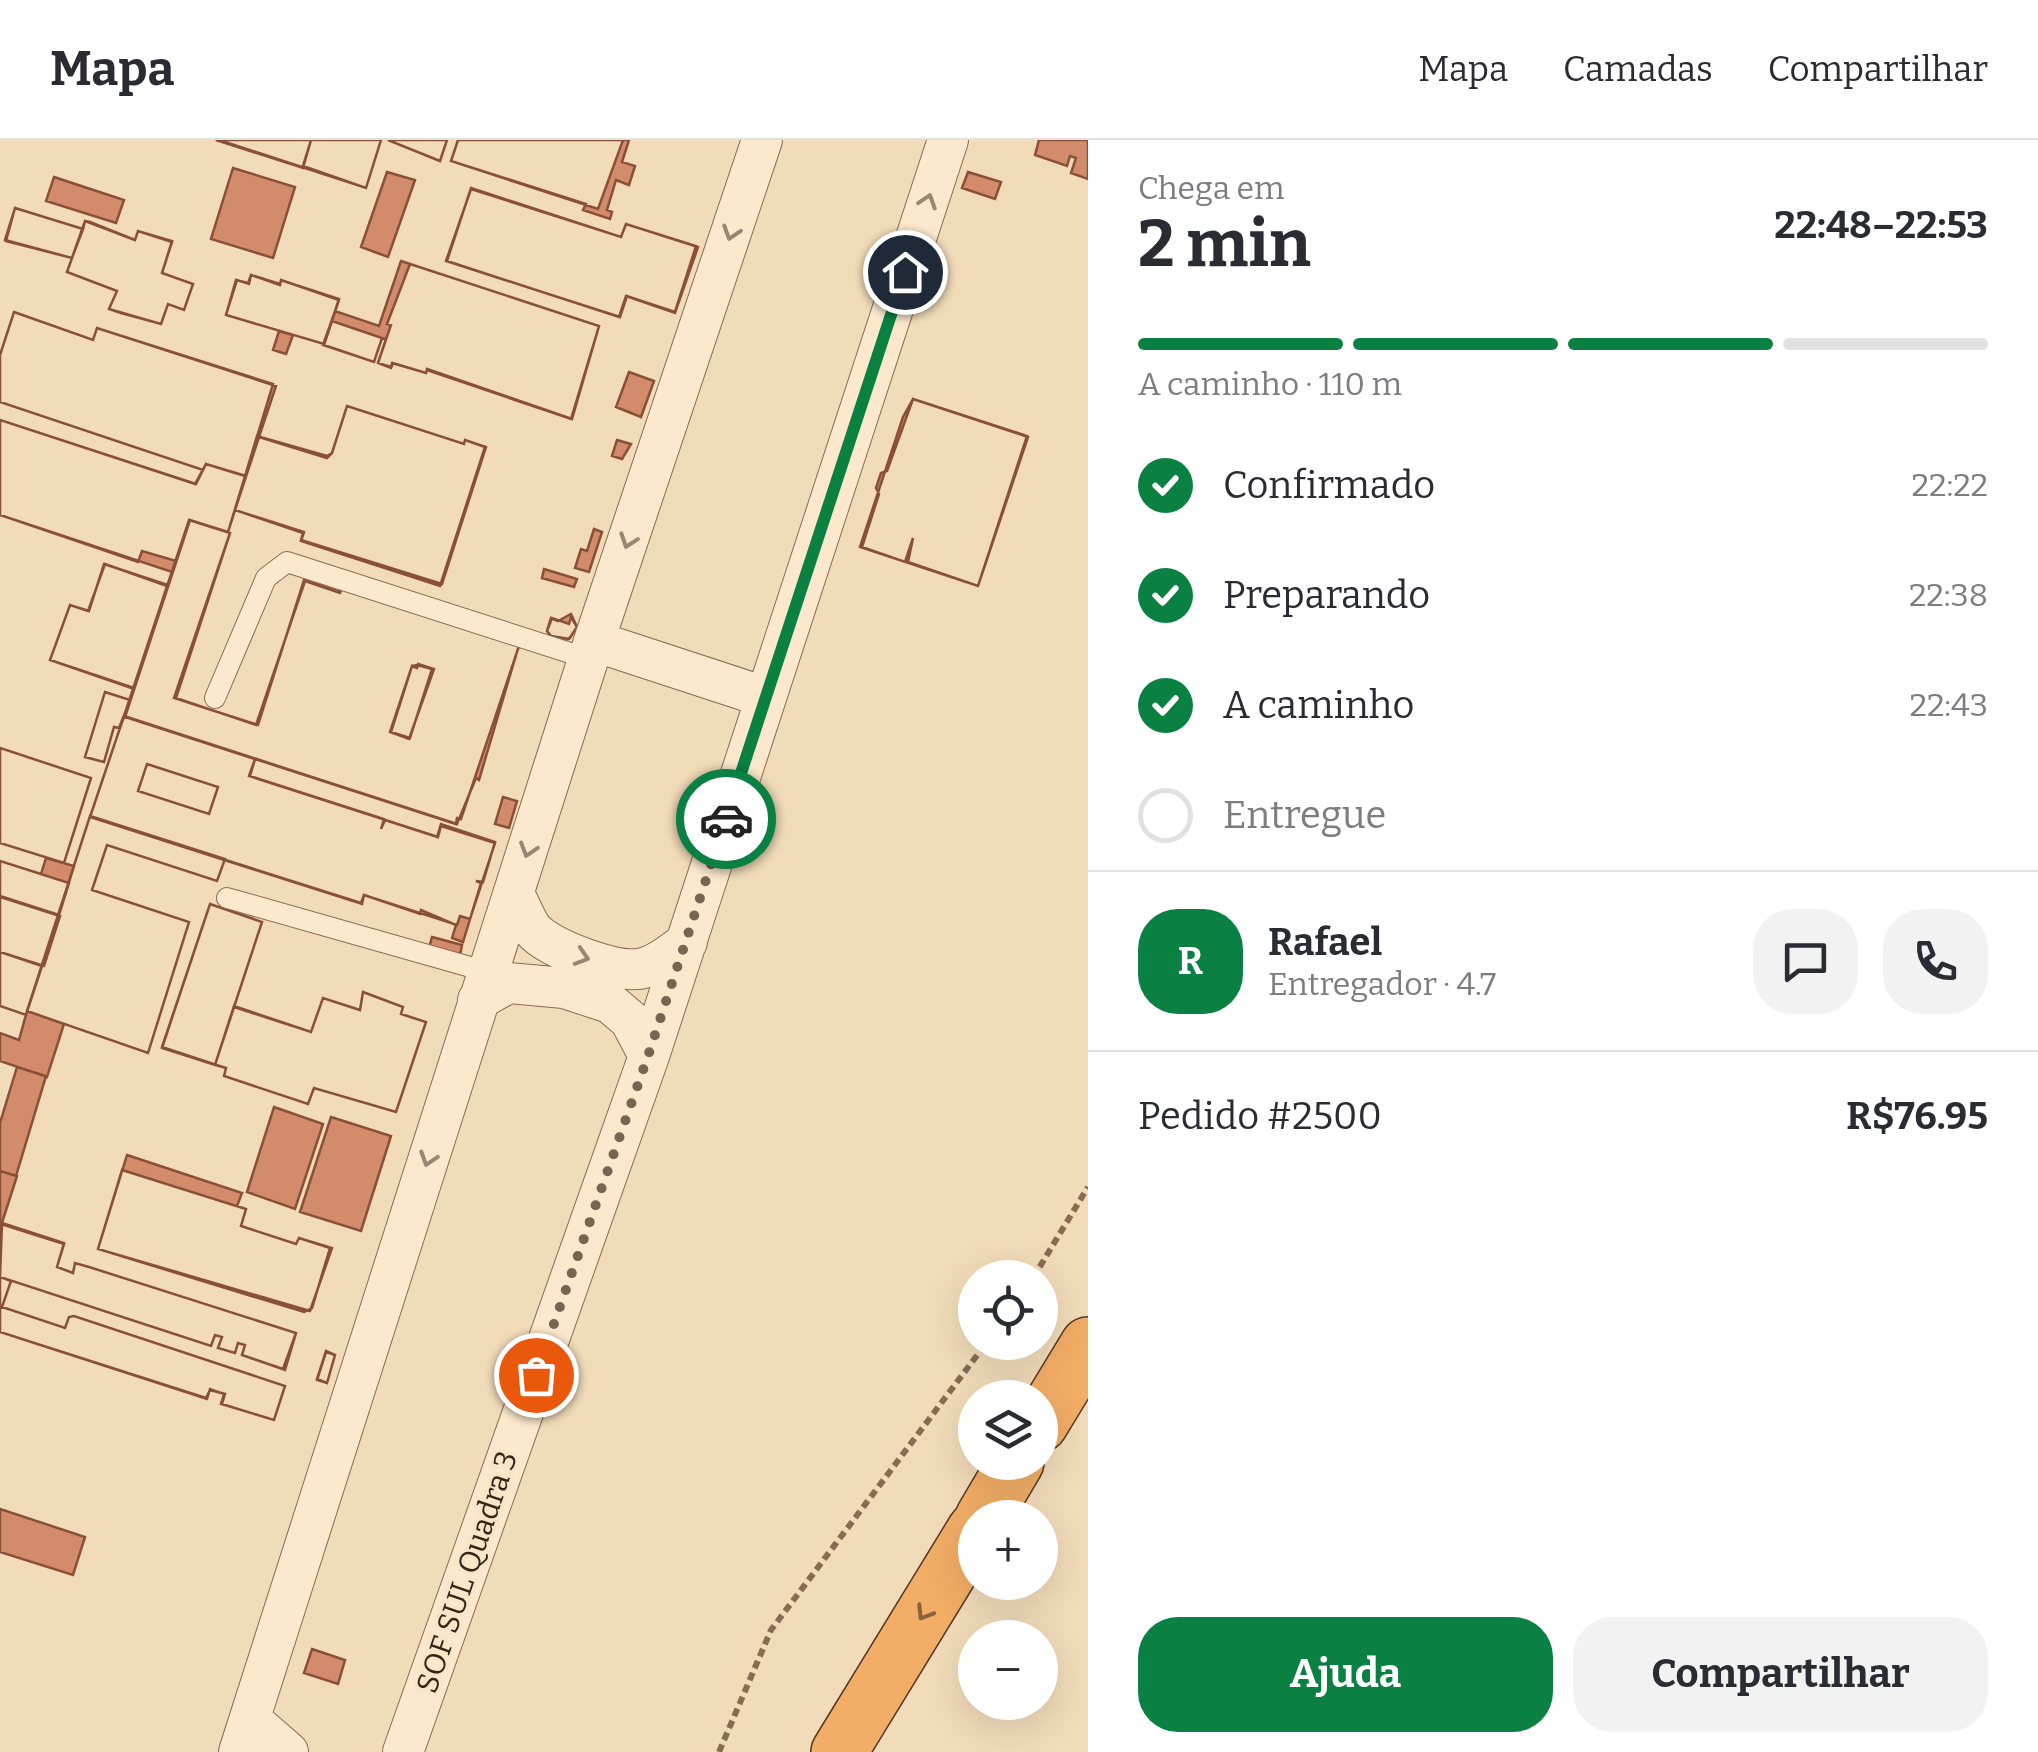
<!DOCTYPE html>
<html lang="pt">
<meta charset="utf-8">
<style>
body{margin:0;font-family:Bitter,serif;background:#f2f2f3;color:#2b2b33;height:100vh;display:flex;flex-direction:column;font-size:38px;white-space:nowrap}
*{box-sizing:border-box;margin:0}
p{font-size:32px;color:#7c7c81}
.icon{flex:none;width:55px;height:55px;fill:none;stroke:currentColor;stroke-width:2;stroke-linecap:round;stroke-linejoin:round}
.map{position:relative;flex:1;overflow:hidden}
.drawer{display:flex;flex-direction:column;background:#fff;width:950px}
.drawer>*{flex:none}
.fabs{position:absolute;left:958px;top:1120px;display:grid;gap:20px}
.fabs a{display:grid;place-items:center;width:100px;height:100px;border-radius:50%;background:#fff;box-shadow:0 10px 40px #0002;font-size:50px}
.pin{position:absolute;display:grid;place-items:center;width:85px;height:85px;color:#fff;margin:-42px;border:5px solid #fff;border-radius:50%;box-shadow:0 2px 10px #0007}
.courier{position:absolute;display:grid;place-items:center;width:100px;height:100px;margin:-50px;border:8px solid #0b8043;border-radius:50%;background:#fff;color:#222;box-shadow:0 2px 12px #0007}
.overview em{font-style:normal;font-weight:700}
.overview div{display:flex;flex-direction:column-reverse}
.overview{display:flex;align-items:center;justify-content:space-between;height:170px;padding:0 50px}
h1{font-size:65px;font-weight:700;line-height:75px}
.bar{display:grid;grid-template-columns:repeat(4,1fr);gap:15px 10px;align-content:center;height:120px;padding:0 50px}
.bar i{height:12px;border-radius:8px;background:#e1e1e2}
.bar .active{background:#0b8043}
.bar p{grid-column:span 4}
.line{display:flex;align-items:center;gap:25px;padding:0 50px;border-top:2px solid #e1e1e2}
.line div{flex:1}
.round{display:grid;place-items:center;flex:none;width:105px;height:105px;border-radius:40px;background:#f2f2f3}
ol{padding:0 50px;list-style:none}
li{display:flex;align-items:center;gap:30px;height:110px}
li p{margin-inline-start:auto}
li .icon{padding:10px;border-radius:50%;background:#0b8043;color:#fff;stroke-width:4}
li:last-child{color:#7c7c81}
li i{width:55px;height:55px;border:5px solid #e1e1e2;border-radius:50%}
.cta{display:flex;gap:20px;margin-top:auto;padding:20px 50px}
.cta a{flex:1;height:115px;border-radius:40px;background:#0b8043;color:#fff;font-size:40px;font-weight:700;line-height:115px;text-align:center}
.cta a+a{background:#f2f2f3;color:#2b2b33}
header{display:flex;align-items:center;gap:60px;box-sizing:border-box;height:140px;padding:0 50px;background:#fff;border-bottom:2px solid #e1e1e2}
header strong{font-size:48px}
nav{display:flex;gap:55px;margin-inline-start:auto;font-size:35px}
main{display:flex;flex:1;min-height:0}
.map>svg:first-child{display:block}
.building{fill:#d38c6b;stroke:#8a4f37;stroke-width:2.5;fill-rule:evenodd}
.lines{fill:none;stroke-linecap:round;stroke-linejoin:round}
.service-casing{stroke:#896a53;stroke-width:22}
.minor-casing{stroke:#896a53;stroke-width:42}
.trunk-casing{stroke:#553828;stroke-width:58}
.path{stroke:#896a53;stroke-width:6;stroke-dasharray:8 5;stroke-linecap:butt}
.service{stroke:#fce9cd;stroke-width:20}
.minor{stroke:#fce9cd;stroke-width:40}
.trunk{stroke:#f2ad66;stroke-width:55}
.oneway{stroke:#998673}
.oneway2{stroke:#8b623c}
.done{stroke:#776451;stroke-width:10;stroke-dasharray:0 18}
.route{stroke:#0b8043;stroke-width:12}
.labels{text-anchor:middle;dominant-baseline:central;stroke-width:8;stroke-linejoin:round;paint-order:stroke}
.street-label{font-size:30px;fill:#362419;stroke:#f8e6c9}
</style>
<header>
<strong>Mapa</strong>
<nav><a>Mapa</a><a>Camadas</a><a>Compartilhar</a></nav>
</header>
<main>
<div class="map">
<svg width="1088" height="1612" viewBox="0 0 1088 1612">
<rect width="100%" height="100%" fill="#f1dbb9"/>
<path class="building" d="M216 0H311L303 28Z
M219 0H381L366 48Z
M311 0H381L366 48 303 26Z
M388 0H447L440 21Z
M388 0H447L440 21Z
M458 0H623L598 69 451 21Z
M458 0H629L622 22 635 26 629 45 616 40 607 70 612 72 610 79 583 70 586 64 451 21Z
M1039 0H1088V39L1071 33 1076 18 1070 16 1067 26 1035 15Z
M233 28 295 47 273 118 211 99Z
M387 32 415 40 388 117 361 107Z
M968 32 1001 42 995 59 962 48Z
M54 37 124 60 116 83 46 61Z
M471 48 621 97 626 84 698 107 675 173 626 156 619 177 447 121Z
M471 49 621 97 626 84 696 106 675 172 627 156 620 177 446 121Z
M15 68 83 89 85 81 90 82 135 100 138 91 172 102 162 133 193 144 184 170 168 164 161 184 109 169 117 151 67 132 72 118 5 100Z
M15 68 83 89 72 118 6 101Z
M85 81 135 100 138 91 172 101 162 133 193 144 184 170 168 164 161 184 121 173 109 169 117 151 67 132Z
M401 121 599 186 572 279 427 229 426 233 392 223 391 227 378 223 386 199 382 198 374 222 323 205 335 171 379 186Z
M410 124 599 186 571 279 427 230 426 233 393 223 391 228 378 223 391 185 387 184Z
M251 135 280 145 281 140 339 160 324 204 226 175 237 140 249 144Z
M251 135 280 144 281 140 339 159 324 204 226 175 236 140 248 143Z
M14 172 93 200 97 188 276 246 246 336 206 324 203 330 0 262V215Z
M14 172 93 200 97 188 273 244 245 336 206 324 203 330 0 262V215Z
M332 181 382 198 374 222 324 205Z
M279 191 293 195 286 214 273 210Z
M629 232 654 241 641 277 616 267Z
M913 259 1028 297 978 446 908 422 913 398 905 422 862 407 879 354 876 348 881 333 887 331Z
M913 259 1027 296 978 446 860 407 903 277Z
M347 266 464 304 465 300 485 307 440 446 301 401 304 392 235 370 259 297 327 318 332 313Z
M347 266 464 304 465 300 486 307 442 444 301 400 303 393 235 370 257 296 327 316 332 313Z
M0 280 196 344 206 324 246 336 228 392 190 380 172 432 0 375Z
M0 280 195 344 206 324 245 336 228 392 189 380 176 421 142 411 138 422 0 375Z
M617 300 631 304 622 319 612 316Z
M189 380 230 393 174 558 258 585 304 440 340 452 342 447 519 505 479 640 476 638 457 684 124 576ZM418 524 434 529 409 599 390 592 412 526 417 528Z
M190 380 230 393 176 558 256 585 305 441 340 453 342 447 519 506 461 679 457 678 456 684 125 577ZM417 525 432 529 410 598 391 592 412 526Z
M594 389 602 392 589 432 575 428 581 409 587 411Z
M104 424 168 445 134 549 50 520 70 465 89 471Z
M105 424 167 446 134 548 50 520 70 465 88 471Z
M544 429 577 439 574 447 542 438Z
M571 474 577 487 570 498 563 501 552 497 547 491 551 478 558 481Z
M571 477 577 487 569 499 551 496 547 491 552 478 569 484Z
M105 552 130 560 120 588 114 587 104 622 85 617Z
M105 552 130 560 119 588 114 587 104 622 85 617Z
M124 576 255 619 250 636 384 679 381 689 385 680 437 697 441 684 495 702 483 742 476 741 481 743 463 802 452 798 456 785 421 770 420 774 364 755 362 764 90 677ZM147 624 218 647 209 674 138 651Z
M124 576 255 619 249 636 438 697 441 686 495 703 470 779 460 776 457 785 364 755 361 763 90 677ZM147 624 218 647 209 674 138 651Z
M0 608 91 638 64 723 0 703Z
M0 608 91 638 64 723 0 703Z
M503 657 517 661 509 688 495 684Z
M90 676 225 719 217 741 107 705 92 750 189 782 148 913 27 871Z
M90 676 225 719 217 741 107 705 92 750 189 782 148 913 27 871Z
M46 718 74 726 59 775 0 757V721L41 734Z
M0 721 69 743 59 775 0 756Z
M0 756 59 775 42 826 0 812Z
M0 757 60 776 44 826 0 812Z
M210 764 262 782 234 867 311 892 323 858 360 870 363 852 403 867 401 874 426 882 396 972 314 948 308 964 224 936 226 928 162 907Z
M210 764 262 782 215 925 162 908Z
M432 797 462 805 459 821 428 812Z
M0 812 42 826 26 875 0 866Z
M0 812 42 826 26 875 0 866Z
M363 852 403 867 401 874 426 882 396 972 314 948 308 964 224 936 226 928 215 925 234 866 311 892 323 858 360 870Z
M27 871 64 884 47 937 0 921V893L19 900Z
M17 927 46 936 16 1036 0 1031V983Z
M274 967 323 984 295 1069 247 1052Z
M331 977 391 996 361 1091 300 1072Z
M127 1015 242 1053 237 1066 246 1069 241 1086 296 1104 299 1098 330 1108 312 1168 304 1172 98 1109Z
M122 1030 246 1069 241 1086 296 1104 299 1098 332 1108 310 1171 98 1109Z
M0 1031 17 1036 0 1089Z
M2 1083 64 1103 57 1127 73 1133 75 1123 89 1127 296 1193 283 1229 242 1215 245 1205 238 1203 235 1213 218 1208 222 1197 215 1195 211 1206 0 1137Z
M1 1084 64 1104 57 1127 73 1133 75 1123 89 1127 296 1193 285 1230 242 1215 245 1205 238 1203 235 1213 218 1208 222 1197 215 1195 211 1206 0 1137Z
M0 1137 11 1141 2 1167 65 1188 69 1177 74 1176 285 1246 274 1280 222 1264 225 1254 210 1250 206 1258 0 1192Z
M0 1137 11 1141 2 1167 65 1188 69 1177 74 1176 285 1246 274 1280 221 1264 224 1254 210 1249 207 1259 0 1192Z
M326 1211 335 1215 327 1243 317 1239Z
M326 1212 335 1215 327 1243 317 1240Z
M0 1369 85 1397 73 1435 0 1412Z
M312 1509 345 1520 338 1544 304 1533Z"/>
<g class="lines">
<defs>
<path id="service" d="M215 558 266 438 287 422 589 519
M227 758 488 832"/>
<path id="minor" d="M594 501 765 557
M514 754C521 766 527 786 537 794 557 811 614 832 639 829 657 826 673 812 687 802
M478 860 508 843 564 848 610 863 630 880 649 916
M250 1579 288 1612
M239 1612 594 501 762 0
M403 1612 649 916 948 0"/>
<path id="trunk" d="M1040 1284 1088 1205
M983 1378 1016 1322
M839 1612 975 1390"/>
</defs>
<use href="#service" class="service-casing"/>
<use href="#minor" class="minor-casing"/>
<use href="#trunk" class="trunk-casing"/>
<path class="path" d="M1033 1138 1088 1047
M719 1612 771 1490 987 1202"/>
<use href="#service" class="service"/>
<use href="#minor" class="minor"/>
<use href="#trunk" class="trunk"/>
</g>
<defs><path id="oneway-chevron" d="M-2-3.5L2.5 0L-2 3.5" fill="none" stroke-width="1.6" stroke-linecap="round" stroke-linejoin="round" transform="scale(2.5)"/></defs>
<g class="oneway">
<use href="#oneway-chevron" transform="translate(928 61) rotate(-72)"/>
<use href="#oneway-chevron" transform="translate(731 93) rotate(108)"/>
<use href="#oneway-chevron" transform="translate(628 401) rotate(109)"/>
<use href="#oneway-chevron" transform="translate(528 710) rotate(107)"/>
<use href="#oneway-chevron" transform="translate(582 817) rotate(17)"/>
<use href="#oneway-chevron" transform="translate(428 1019) rotate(108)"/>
</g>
<use class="oneway2" href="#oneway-chevron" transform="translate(924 1473) rotate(122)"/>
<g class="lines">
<path class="done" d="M536 1235 648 916 726 679"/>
<path class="route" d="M726 679 905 132"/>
</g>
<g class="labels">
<g class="street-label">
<text transform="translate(467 1432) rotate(-71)">SOF SUL Quadra 3</text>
</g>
</g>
</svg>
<div class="fabs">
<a><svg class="icon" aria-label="locate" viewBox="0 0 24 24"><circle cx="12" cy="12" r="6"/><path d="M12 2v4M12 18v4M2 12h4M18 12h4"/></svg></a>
<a><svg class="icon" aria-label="layers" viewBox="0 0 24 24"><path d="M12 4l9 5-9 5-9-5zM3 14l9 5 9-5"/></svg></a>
<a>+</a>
<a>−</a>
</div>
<div class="pin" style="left:536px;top:1235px;background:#ea580c"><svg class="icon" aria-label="bag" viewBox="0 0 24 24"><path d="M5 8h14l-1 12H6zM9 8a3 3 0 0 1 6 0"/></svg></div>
<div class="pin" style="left:905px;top:132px;background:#1f2937"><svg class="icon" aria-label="home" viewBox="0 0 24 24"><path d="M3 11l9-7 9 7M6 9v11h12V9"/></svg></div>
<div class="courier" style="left:726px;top:679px"><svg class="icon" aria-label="car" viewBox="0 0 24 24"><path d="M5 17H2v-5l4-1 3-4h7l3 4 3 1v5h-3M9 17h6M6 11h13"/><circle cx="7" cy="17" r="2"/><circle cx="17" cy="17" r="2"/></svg></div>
</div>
<section class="drawer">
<div class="overview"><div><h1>2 min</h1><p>Chega em</p></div><em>22:48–22:53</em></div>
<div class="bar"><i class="active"></i><i class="active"></i><i class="active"></i><i></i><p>A caminho · 110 m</p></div>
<ol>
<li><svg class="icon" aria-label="check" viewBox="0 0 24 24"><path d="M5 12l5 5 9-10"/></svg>Confirmado<p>22:22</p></li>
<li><svg class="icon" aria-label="check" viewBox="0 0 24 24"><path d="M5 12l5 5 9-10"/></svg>Preparando<p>22:38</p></li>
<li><svg class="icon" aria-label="check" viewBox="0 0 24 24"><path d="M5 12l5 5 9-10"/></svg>A caminho<p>22:43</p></li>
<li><i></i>Entregue</li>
</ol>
<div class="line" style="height:180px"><b class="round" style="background:#0b8043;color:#fff">R</b><div><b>Rafael</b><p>Entregador · 4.7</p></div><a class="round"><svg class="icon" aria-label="chat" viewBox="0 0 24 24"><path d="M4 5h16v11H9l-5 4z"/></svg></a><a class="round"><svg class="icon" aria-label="phone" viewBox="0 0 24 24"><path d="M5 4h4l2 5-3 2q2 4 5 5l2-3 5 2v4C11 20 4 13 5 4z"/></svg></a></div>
<div class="line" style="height:130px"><div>Pedido #2500</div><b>R$76.95</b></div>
<div class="cta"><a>Ajuda</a><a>Compartilhar</a></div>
</section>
</main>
